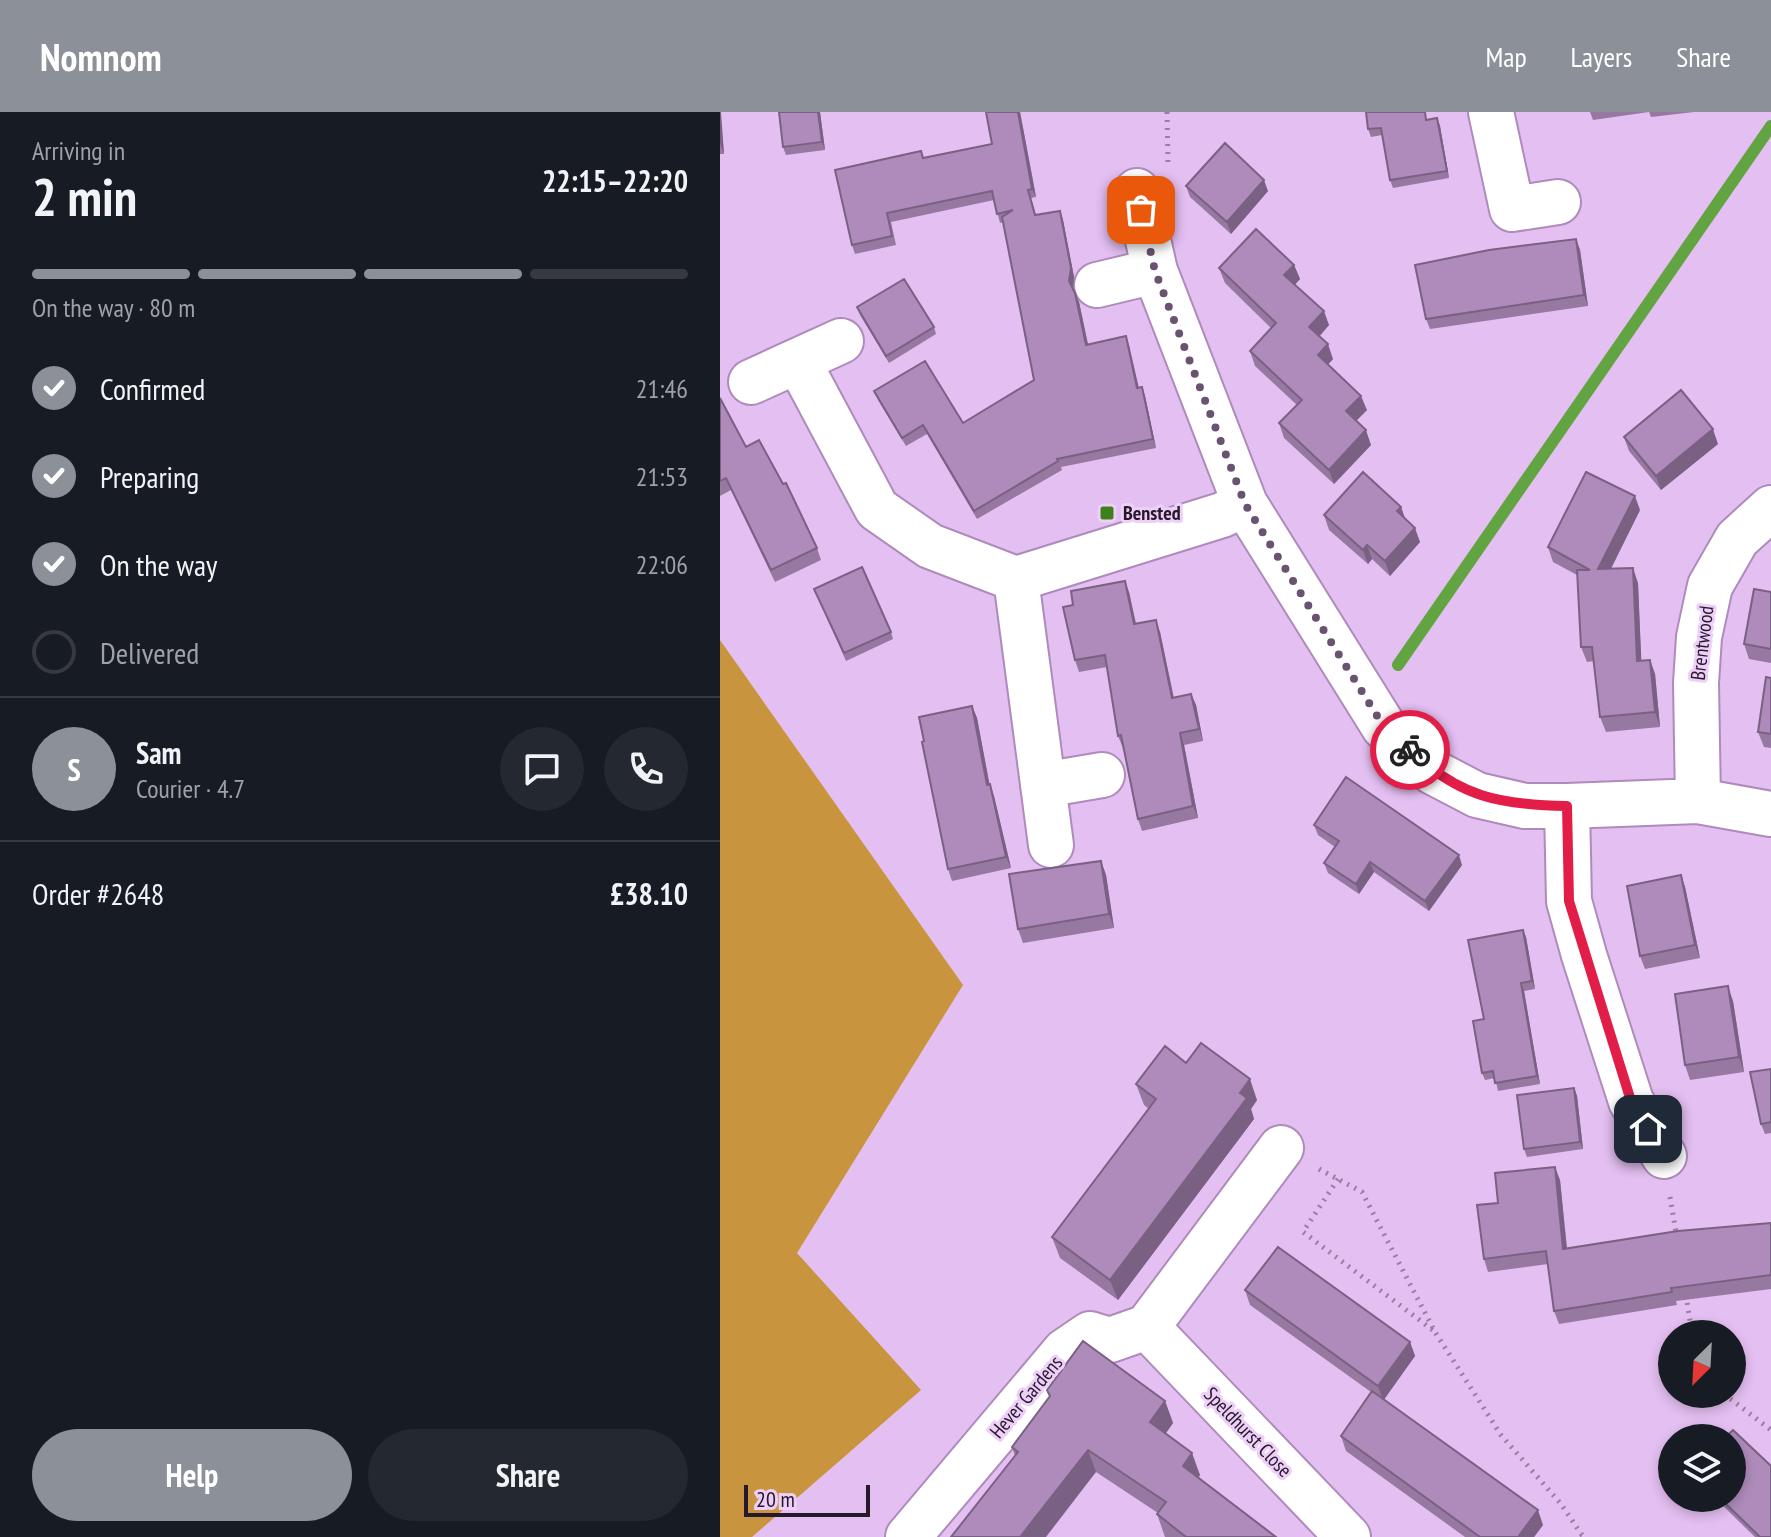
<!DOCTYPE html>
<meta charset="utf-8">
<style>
body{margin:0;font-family:"PT Sans Narrow",sans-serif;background:#242831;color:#f1f3f6;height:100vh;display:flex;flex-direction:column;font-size:30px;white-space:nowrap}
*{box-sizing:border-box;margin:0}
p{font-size:26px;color:#9ea1a6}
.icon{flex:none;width:44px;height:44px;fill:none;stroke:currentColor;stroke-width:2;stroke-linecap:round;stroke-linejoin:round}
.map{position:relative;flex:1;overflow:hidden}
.details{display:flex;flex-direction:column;background:#171b24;width:720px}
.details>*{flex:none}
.needle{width:52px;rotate:204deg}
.fabs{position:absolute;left:938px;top:1208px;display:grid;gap:16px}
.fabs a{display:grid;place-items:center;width:88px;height:88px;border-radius:50%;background:#171b24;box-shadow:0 4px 12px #0003;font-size:40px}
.scale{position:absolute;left:24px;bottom:20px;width:126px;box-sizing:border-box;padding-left:8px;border:4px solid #27192c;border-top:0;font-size:22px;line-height:28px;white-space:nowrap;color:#27192c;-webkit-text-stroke:6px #edcff8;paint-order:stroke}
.pin{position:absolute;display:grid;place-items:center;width:68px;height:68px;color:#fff;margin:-34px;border-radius:16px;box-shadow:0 4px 12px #0006}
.courier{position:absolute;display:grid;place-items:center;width:80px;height:80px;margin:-40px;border:6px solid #e11d48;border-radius:50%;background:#fff;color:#222;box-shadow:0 2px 10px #0007}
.head em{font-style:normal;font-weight:700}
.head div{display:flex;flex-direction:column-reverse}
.head{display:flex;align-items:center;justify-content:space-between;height:136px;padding:0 32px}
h1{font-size:52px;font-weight:700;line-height:60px}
.bar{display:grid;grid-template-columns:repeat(4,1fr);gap:12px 8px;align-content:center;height:96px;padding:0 32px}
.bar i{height:10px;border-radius:6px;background:#363941}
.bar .selected{background:#8c9099}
.bar p{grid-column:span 4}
.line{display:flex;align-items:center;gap:20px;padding:0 32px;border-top:2px solid #363941}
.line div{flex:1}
.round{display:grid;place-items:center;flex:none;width:84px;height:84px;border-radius:42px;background:#242831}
ol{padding:0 32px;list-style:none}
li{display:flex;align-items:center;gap:24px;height:88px}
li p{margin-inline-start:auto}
li .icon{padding:8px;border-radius:50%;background:#8c9099;color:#fff;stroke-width:4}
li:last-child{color:#9ea1a6}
li i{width:44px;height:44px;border:4px solid #363941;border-radius:50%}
.primary-button{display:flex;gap:16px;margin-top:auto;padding:16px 32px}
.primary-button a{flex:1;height:92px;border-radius:48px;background:#8c9099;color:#fff;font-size:32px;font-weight:700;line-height:92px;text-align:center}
.primary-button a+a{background:#242831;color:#f1f3f6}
header{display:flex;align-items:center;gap:48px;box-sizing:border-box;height:112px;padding:0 40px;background:#8c9099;color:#fff}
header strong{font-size:38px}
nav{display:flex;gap:44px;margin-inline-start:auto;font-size:28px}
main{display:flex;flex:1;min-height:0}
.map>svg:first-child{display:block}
.green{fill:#c8943d}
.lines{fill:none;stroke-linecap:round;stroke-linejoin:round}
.stream{stroke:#61a441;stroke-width:12}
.street-casing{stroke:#ae8bbb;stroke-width:48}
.path{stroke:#9a7ea4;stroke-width:5;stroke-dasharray:2 6;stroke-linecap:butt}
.street{stroke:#fff;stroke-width:44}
.wall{fill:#9678a1}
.shaded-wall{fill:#7a6183}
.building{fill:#ae8bbb;stroke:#7a6183;stroke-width:2}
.done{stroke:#695371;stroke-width:8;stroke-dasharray:0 14.4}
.route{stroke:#e11d48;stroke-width:10}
.poi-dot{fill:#407f1d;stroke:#edcff8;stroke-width:3}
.labels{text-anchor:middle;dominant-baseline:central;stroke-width:6;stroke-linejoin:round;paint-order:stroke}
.poi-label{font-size:20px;font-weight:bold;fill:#27192c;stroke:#edcff8;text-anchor:start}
.street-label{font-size:20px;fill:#27192c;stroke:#edcff8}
</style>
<header>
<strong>Nomnom</strong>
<nav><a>Map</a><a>Layers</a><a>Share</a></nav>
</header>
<main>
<section class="details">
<div class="head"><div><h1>2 min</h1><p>Arriving in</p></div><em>22:15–22:20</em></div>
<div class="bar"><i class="selected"></i><i class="selected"></i><i class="selected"></i><i></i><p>On the way · 80 m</p></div>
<ol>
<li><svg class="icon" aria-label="check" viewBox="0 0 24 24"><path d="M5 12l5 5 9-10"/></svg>Confirmed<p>21:46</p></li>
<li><svg class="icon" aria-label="check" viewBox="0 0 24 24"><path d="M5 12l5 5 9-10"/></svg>Preparing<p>21:53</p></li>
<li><svg class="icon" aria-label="check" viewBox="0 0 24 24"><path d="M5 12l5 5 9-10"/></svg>On the way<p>22:06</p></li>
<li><i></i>Delivered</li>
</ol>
<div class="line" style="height:144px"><b class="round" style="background:#8c9099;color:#fff">S</b><div><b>Sam</b><p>Courier · 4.7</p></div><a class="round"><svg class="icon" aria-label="chat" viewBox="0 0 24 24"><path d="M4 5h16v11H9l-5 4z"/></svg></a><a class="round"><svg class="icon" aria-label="phone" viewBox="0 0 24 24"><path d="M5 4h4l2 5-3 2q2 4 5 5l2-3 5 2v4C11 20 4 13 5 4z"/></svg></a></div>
<div class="line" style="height:104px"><div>Order #2648</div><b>£38.10</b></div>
<div class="primary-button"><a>Help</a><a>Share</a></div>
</section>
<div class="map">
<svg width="1051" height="1425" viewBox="0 0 1051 1425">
<rect width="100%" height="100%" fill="#e4bff2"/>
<path class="green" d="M0 528 243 873 77 1141 201 1278 32 1425H0Z"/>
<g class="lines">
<path class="stream" d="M678 553 1051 14"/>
<defs>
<path id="street" d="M771 0 792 97 838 90
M417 79 435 159 525 392 664 615 713 660 757 683 805 694H847L978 689 1051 702
M377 173 435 159
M78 249 157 397 210 434 296 467 502 403 525 392
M31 270 121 229
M296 467 331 733
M323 673 382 663
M978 689 976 571 979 525 990 474 1017 427 1051 396
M847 694 849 789 864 843 911 989 944 1044
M427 1215 628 1425
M188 1425 345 1239 370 1222 390 1228 427 1215 561 1036"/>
</defs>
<use href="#street" class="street-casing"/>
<path class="path" d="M447 0 448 51
M599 1057 642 1080 715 1220 781 1323 841 1392 862 1423 867 1425
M618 1067 583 1120 714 1219
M950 1085 957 1126
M966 1183 972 1222
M1004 1282 1051 1318"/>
<use href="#street" class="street"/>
</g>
<path class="wall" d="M0 0 4 42H0Z
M59 0H100L105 38 66 43 63 35Z
M300 0 316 85 311 86 316 103 340 99 343 108 354 165 353 176 359 190 368 233 406 224 418 276 425 284 436 336 341 355 342 358 257 407 207 322 186 334 158 288 154 279 243 311 314 268 283 110 280 111 274 88 171 110 176 133 135 142 132 133 201 39 204 46 272 32Z
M870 0H974L931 5 929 0 873 8Z
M717 6 720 14 729 66 673 76 670 68 662 23 651 25 648 17Z
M466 74 548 79 511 122 470 85Z
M856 127 860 138 868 194 710 217 706 207Z
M574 153 580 167 575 172 609 213 599 225 613 247 608 252 647 298 636 309 651 333 614 372 564 326 559 311 577 293 535 254 530 239 551 216 505 171 499 156Z
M137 195 214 215 216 222 169 251 140 203Z
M0 286 26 335 97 436 101 448 55 470 11 378 0 384Z
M904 325 998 332 941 378 909 339Z
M681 395 685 407 700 430 670 464 652 447 648 452 609 418 604 403Z
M920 398 891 457 918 471 921 549 930 548 935 562 940 615 886 620 880 605 874 549 867 550 861 535 857 463 833 450 828 435Z
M94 477 171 520 173 527 126 549Z
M409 480 416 511 440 520 454 586 471 582 476 593 483 629 464 633 478 706 422 719 418 707 404 635 403 636 398 624 387 555 359 560 355 548Z
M1051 480V551L1029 547 1024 532Z
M1051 566V636L1044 635 1038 620Z
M252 594 257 606 269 672 274 684 291 756 232 769 228 757 204 629Z
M594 713 742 753 709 799 654 760 639 782 608 761 604 751 615 735 598 723Z
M381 749 386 763 394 816 303 831 298 817Z
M961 763 965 775 980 846 925 857 920 844Z
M803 818 806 825 815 877 804 879 820 972 778 979 775 966 765 968 762 961 764 907Z
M1013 889 1024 960 970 968 965 953Z
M466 951 537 988 531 997 534 1007 398 1188 340 1146 332 1125 429 997 424 993 416 972Z
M1051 957V1021L1045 1022 1041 1012Z
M854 976 857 984 863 1037 807 1045 804 1037Z
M840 1068 847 1136 1051 1111V1177L956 1189 957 1193 839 1212 834 1199 828 1152 768 1160 764 1147 778 1091Z
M525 1178 690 1230 695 1244 664 1287 823 1413 814 1425H745L626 1339 621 1324 651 1280 530 1193Z
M445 1289 453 1311 446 1321 480 1363 478 1366 556 1425H445L437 1402 438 1401 376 1360 295 1344 292 1335Z
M995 1386H1012L1051 1425H1035Z"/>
<path class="shaded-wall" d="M0 0H1L4 42 0 31Z
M98 0H100L105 38 102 30Z
M298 0H300L316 85 312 77Z
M717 6 720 14 729 66 727 59Z
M544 68 548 79 511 122 507 110Z
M340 99 343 108 354 165 353 178 349 169Z
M856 127 860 138 868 194 864 183Z
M574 153 580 167 570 178 564 163Z
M355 181 359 190 370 242 366 233Z
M604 199 609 213 594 230 589 215Z
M406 224 409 233 421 285 417 276Z
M608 232 613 247 604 257 598 243Z
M422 275 425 284 436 336 433 327Z
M641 284 647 298 631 314 626 299Z
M993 317 998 332 941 378 936 364Z
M646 318 651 333 614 372 609 358Z
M915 384 920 398 883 472 878 457Z
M681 395 686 409 677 399Z
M695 416 700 430 670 464 665 449Z
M647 433 652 447 648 452 643 438Z
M913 456 918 471 922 564 917 549Z
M405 469 409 480 418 524 414 512Z
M436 508 440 520 456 598 452 586Z
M930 548 935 562 940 615 935 600Z
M471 582 476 593 483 629 479 617Z
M252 594 257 606 272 685 267 673Z
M460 621 464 633 478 706 473 694Z
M270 672 274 684 291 756 286 745Z
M739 743 742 753 709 799 705 789Z
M381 749 386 763 394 816 389 802Z
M650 750 654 760 639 782 636 772Z
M961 763 965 775 980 846 975 833Z
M803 818 806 825 815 877 812 869Z
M801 871 804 879 820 972 817 964Z
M1008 874 1013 889 1024 960 1019 945Z
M530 967 537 988 531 997 534 1007 398 1188 390 1168Z
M854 976 857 984 863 1037 860 1030Z
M835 1055 840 1068 848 1150 843 1137Z
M690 1230 695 1244 663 1289 658 1274Z
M445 1289 453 1311 438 1332 430 1310Z
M368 1338 376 1360 326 1425H300Z
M472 1341 480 1363 471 1376 463 1354Z
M818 1398 823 1413 814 1425H798Z"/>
<path class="building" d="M59 0H98L102 30 63 35Z
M266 0H298L312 77 308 78 315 103 340 99 351 156 349 169 355 181 366 233 406 224 417 276 422 275 433 327 337 347 338 349 254 399 203 313 182 326 154 279 205 249 243 311 314 268 282 105 293 98 277 102 272 79 167 101 172 124 132 133 115 58 201 39 203 46 272 32Z
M646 0H705L706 8 717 6 727 59 670 68 661 16 648 17Z
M505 31 544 68 507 110 466 74Z
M536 117 574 153 564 163 604 199 589 215 608 232 598 243 641 284 626 299 646 318 609 358 559 311 582 288 530 239 556 211 499 156Z
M856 127 864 183 706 207 695 153 769 138Z
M184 167 214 215 166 244 137 195Z
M961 278 993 317 936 364 904 325Z
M0 286 26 335 39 328 63 372 66 371 97 436 51 458 6 366 0 369Z
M643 360 681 395 677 399 695 416 665 449 647 433 643 438 604 403Z
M866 360 915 384 878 457 913 456 917 549 930 548 935 600 880 605 872 535H861L857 458H870L828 435Z
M142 455 171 520 124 541 94 477Z
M405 469 414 512 436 508 452 586 471 582 479 617 460 621 473 694 418 707 401 623 398 624 385 543 355 548 343 495 353 493 351 479Z
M1034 477 1051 480V537L1024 532Z
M1046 565 1051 566V622L1038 620Z
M252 594 267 673 270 672 286 745 228 757 202 630 204 629 199 605Z
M626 665 739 743 705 789 650 750 636 772 604 751 619 729 594 713Z
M381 749 389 802 298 817 289 762Z
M961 763 975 833 920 844 907 774Z
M803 818 812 869 801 871 817 964 775 971 773 959 762 961 753 909 764 907 748 828Z
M1008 874 1019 945 965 953 955 882Z
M481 931 530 967 520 981 527 986 390 1168 332 1125 436 987 416 972 445 934 466 951Z
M1051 957V1010L1041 1012 1030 960Z
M854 976 860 1030 804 1037 797 983Z
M835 1055 843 1137 958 1119 1051 1111V1163L951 1176 952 1180 834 1199 826 1139 764 1147 757 1093 778 1091 775 1061Z
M558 1135 690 1230 658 1274 525 1178Z
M363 1229 445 1289 430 1310 472 1341 463 1354 556 1425H466L437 1402 446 1390 368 1338 300 1425H231L298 1340 292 1335 330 1284 327 1278Z
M652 1279 818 1398 798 1425H760L621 1324Z
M1013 1318 1051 1354V1425H1040L1000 1386H1012V1326H1004Z"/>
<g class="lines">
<path class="done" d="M421 98 435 159 525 392 664 615 690 638"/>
<path class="route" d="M690 638C739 685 780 693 847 694L849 789 911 989 928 1017"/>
</g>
<rect class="poi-dot" x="379" y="393" width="16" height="16" rx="4"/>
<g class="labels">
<g class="poi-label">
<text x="403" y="401">Bensted</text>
</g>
<g class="street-label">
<text transform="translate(982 531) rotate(-83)">Brentwood</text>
<text transform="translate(306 1285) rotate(-50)">Hever Gardens</text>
<text transform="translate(528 1320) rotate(46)">Speldhurst Close</text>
</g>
</g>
</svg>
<div class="fabs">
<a><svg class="needle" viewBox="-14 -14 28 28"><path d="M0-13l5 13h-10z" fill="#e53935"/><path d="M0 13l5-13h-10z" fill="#9ea1a6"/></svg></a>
<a><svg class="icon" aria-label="layers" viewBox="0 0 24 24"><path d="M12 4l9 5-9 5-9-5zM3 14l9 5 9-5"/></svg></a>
</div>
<div class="scale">20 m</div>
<div class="pin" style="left:421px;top:98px;background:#ea580c"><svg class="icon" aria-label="bag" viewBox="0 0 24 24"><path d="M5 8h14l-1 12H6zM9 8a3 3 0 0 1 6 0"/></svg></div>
<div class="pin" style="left:928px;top:1017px;background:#1f2937"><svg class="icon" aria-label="home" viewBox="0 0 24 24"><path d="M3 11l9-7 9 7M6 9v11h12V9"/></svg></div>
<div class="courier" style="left:690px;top:638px"><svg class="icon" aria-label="bike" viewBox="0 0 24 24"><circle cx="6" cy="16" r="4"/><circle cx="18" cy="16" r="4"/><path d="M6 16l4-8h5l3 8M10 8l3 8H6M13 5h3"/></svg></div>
</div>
</main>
